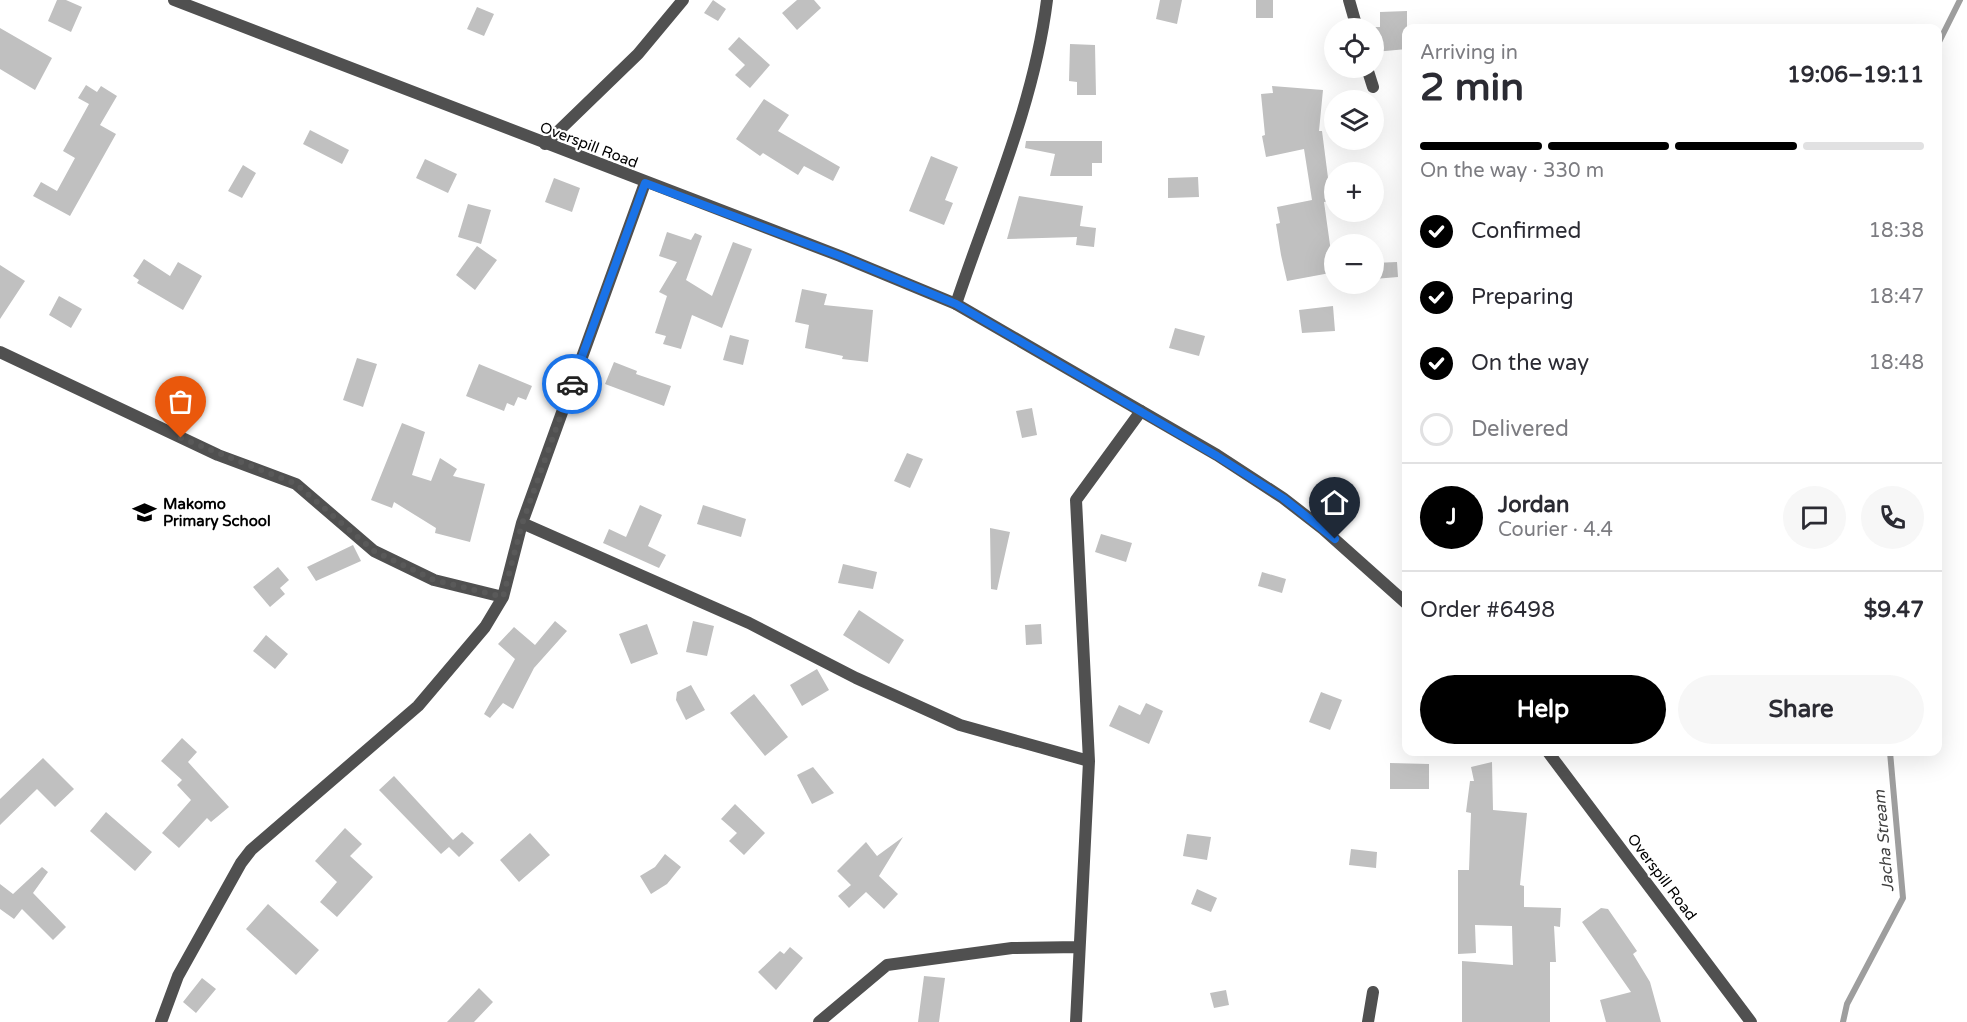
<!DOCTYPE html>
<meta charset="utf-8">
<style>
body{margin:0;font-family:"Varela Round",sans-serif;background:#f7f7f7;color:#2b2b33;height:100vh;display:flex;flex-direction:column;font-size:22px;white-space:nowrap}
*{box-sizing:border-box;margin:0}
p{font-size:20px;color:#7c7c81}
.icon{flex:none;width:33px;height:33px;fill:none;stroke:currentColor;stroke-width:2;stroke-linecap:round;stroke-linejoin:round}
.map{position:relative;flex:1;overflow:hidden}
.side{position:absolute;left:1402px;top:24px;width:540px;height:732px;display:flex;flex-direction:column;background:#fff;border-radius:12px;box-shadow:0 6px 24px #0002}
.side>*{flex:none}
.controls{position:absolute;left:1324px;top:18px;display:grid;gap:12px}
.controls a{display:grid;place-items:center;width:60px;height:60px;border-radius:50%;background:#fff;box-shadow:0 6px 24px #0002;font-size:30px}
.pin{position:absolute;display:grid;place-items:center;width:51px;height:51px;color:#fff;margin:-62px -26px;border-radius:50% 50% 50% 0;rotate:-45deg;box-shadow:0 0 6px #0007}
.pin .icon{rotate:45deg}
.courier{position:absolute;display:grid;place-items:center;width:60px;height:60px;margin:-30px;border:4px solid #1a73e8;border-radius:50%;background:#fff;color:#222;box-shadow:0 2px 8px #0007}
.overview em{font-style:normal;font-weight:700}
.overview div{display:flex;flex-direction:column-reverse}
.overview{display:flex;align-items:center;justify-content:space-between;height:102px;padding:0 18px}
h1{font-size:39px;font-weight:700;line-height:45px}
.bar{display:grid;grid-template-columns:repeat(4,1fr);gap:9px 6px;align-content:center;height:72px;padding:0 18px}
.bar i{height:8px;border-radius:4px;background:#e1e1e2}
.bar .selected{background:#000}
.bar p{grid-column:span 4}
.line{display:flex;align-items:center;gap:15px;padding:0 18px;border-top:2px solid #e1e1e2}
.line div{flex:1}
.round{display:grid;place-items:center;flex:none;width:63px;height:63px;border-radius:32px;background:#f7f7f7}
ol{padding:0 18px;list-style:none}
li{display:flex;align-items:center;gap:18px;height:66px}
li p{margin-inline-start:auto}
li .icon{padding:6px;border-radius:50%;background:#000;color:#fff;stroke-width:4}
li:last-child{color:#7c7c81}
li i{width:33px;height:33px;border:3px solid #e1e1e2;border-radius:50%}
.button{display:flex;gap:12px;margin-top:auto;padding:12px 18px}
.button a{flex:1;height:69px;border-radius:36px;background:#000;color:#fff;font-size:24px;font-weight:700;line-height:69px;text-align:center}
.button a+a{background:#f7f7f7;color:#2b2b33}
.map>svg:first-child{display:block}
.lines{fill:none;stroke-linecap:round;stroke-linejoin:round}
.stream{stroke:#9e9e9e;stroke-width:6}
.building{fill:#c0c0c0}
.minor{stroke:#505050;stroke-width:12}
.tertiary{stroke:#505050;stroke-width:12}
.done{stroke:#595959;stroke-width:6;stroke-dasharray:0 10.8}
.route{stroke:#1a73e8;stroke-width:8}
.labels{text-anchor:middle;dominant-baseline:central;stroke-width:4.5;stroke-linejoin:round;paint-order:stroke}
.street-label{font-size:15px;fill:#000;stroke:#fff}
.poi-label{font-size:15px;font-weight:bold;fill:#000;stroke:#fff;text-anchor:start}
.water-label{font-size:16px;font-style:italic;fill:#3f3f3f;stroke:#fff}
</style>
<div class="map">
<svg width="1967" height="1022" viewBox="0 0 1967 1022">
<rect width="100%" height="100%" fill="#fff"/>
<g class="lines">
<path class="stream" d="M1938 44 1960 0
M1843 1022 1847 1004 1903 898 1890 752"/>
</g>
<path class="building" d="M57 0H66L82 7 71 32 48 21Z
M713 0 726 9 718 21 704 13Z
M797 0H814L821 8 797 30 782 13Z
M1160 0H1182L1177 24 1156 19Z
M1256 0H1273V18H1256Z
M477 7 494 14 484 36 467 29Z
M1407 11V49L1374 52V27H1380V12Z
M0 28 52 58 35 90 0 69Z
M739 37 770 65 750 88 735 75 745 65 728 49Z
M1070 44 1095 45 1096 95H1077V82L1069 81Z
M86 85 97 92 101 86 117 96 100 125 116 134 70 216 33 196 41 182 57 191 75 158 63 151 89 104 78 98Z
M1272 86 1323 90 1319 131H1322L1331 201 1324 202 1331 252 1328 253 1330 273 1287 281 1281 255 1276 224 1280 223 1277 207 1312 200 1304 149 1266 157 1262 136 1265 135 1261 94 1273 93Z
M764 99 789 115 778 131 840 167 833 181 804 166 798 175 763 153 760 156 736 139Z
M310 130 349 150 342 164 303 144Z
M1026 141H1102V163H1092V176H1050L1055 154 1025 148Z
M931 156 958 167 945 200 953 203 944 225 909 211Z
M425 159 457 174 448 193 416 178Z
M243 165 256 173 242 198 228 191Z
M1198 177 1199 197 1168 198V178Z
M554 178 580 188 572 212 545 202Z
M1019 196 1083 206 1080 226 1096 228 1094 247 1076 245 1077 237 1007 239Z
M468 204 491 210 481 244 458 237Z
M667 232 691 240 695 233 702 236 686 280 712 296 733 242 752 249 722 328 692 315 681 349 663 344 666 336 655 333 667 296 659 292 677 262 659 256Z
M477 246 497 260 475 290 456 275Z
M144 259 170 276 178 262 202 276 183 310 137 283 139 280 133 276Z
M1397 262 1398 277 1374 279V263Z
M0 265 25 281 0 319Z
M802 289 827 294 824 305 873 310 868 362 842 359 843 356 805 348 809 325 795 322Z
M59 296 82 309 71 328 49 315Z
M1333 306 1335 331 1302 333 1299 310Z
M1175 328 1205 336 1199 356 1169 348Z
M730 335 749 340 743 365 723 360Z
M357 358 377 364 363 407 343 400Z
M614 362 637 371 636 374 671 386 664 406 605 384Z
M479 364 532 386 526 400 518 397 514 406 507 403 504 411 466 396Z
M1032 408 1037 435 1022 438 1016 411Z
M402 423 425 432 412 475 431 481 440 458 457 469 453 476 485 484 470 542 435 533 436 528 394 502 392 508 371 500Z
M907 453 923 459 910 488 894 481Z
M640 505 662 515 648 546 666 555 659 568 603 543 609 529 626 537Z
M703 505 746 519 741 537 697 524Z
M990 528 1010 532 997 590 991 589Z
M1101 534 1132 543 1126 562 1095 552Z
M353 545 361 561 316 581 307 567Z
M843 564 877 572 873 589 838 583Z
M278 567 289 580 280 588 285 594 270 607 253 587Z
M1262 572 1286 579 1282 593 1258 586Z
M859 610 904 640 889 664 843 635Z
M555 621 567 631 534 668 513 709 503 703 490 718 484 714 515 659 498 644 514 627 535 645Z
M693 621 714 626 707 656 686 652Z
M647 624 658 654 631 664 619 634Z
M1041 624 1042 644 1026 645 1025 625Z
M266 635 288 654 275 669 253 651Z
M817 669 829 690 802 706 790 685Z
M691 685 705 710 686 720 676 700 677 692Z
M1321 692 1342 700 1330 730 1309 722Z
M754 694 788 737 765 756 730 713Z
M1146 703 1163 711 1149 744 1109 726 1119 705 1140 715Z
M182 738 197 752 188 762 229 807 211 822 207 818 179 848 162 833 191 800 177 785 182 780 161 761Z
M43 758 74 789 55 807 37 789 0 825V799Z
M1492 762 1493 810 1527 813 1520 885 1524 886V907L1561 908 1560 927 1554 926 1556 962H1550V1022H1462V961L1513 965 1512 926 1475 925 1476 953 1458 954V870H1469L1471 813 1466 812 1470 781H1474L1471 767Z
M1390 763 1429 764V789H1390Z
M813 767 834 793 812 804 797 775Z
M394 776 453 840 462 832 474 843 459 857 449 847 441 854 379 790Z
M735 804 765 833 744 855 729 841 737 833 721 819Z
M106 812 152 852 135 871 90 831Z
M345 828 362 844 350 856 373 877 337 917 320 902 337 882 315 861Z
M530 833 550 855 519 882 500 860Z
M1187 834 1211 837 1207 860 1183 856Z
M903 837 879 876 898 894 884 909 866 892 849 908 838 896 851 885 837 871 866 842 877 856Z
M1351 849 1377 852 1376 868 1349 865Z
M665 854 681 867 667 884 651 894 640 876 655 867Z
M42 867 48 872 33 893 66 927 53 940 22 909 14 919 0 909V884L13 894Z
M1197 889 1217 898 1211 912 1191 904Z
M268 904 319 950 296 975 246 929Z
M1601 908 1608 909 1637 951 1633 954 1650 982 1661 1022H1606L1600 1000 1631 992 1582 922Z
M790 947 803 958 776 990 758 972 780 951 784 954Z
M924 976 945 978 939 1022H918Z
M202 978 216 989 196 1013 183 1002Z
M479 988 493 1002 474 1022H447Z
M1226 990 1229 1005 1214 1008 1210 993Z"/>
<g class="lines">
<path class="minor" d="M1349 0 1357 28
M1367 68 1373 87
M545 144 638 54 683 0
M956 304C989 205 1034 105 1047 0
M0 352 218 455 296 484 374 551 434 580 503 597
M522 523 749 623 856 678 960 725 1089 761
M161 1022 178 976 241 863 251 850 418 706 485 627 503 597 522 523 645 183
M819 1022 887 965 1012 948 1079 947
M1076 1022 1089 761 1076 500 1141 411
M1368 1022 1373 992"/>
<path class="tertiary" d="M174 0 840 256 956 304 1217 455 1283 498 1323 529 1407 604
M1548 752 1751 1022"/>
</g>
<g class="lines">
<path class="done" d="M181 438 296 484 374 551 434 580 503 597 522 524 572 384"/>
<path class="route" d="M572 384 645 183 840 256 956 304 1217 456 1283 498 1335 539"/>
</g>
<defs>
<symbol id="school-bare" viewBox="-9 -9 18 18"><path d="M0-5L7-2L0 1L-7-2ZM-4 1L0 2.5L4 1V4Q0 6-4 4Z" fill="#000" stroke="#fff" stroke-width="2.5" paint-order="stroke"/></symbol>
</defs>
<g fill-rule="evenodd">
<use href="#school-bare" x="128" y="496" width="33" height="33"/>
</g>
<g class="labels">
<g class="street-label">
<text transform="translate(589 145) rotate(21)">Overspill Road</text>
<text transform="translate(1662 877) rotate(53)">Overspill Road</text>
</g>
<g class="poi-label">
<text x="163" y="504">Makomo<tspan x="163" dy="17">Primary School</tspan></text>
</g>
<g class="water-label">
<text transform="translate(1884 841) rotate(-95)">Jacha Stream</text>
</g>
</g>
</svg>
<div class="controls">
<a><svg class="icon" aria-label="locate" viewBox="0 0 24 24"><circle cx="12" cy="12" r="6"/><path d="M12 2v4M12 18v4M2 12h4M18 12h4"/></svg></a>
<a><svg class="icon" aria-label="layers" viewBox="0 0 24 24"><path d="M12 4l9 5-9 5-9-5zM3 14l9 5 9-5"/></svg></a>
<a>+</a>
<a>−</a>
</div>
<div class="pin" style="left:181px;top:438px;background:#ea580c"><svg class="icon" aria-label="bag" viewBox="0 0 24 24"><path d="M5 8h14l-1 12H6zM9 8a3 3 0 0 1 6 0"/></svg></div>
<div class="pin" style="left:1335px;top:539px;background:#1f2937"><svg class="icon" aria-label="home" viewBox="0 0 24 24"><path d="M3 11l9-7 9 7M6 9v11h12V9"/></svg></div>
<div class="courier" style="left:572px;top:384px"><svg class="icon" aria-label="car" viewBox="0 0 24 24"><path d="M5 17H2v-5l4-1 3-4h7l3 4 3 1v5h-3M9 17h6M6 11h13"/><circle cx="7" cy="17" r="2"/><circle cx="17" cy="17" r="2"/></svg></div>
<section class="side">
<div class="overview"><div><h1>2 min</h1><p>Arriving in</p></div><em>19:06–19:11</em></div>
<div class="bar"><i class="selected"></i><i class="selected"></i><i class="selected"></i><i></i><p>On the way · 330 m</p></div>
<ol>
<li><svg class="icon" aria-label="check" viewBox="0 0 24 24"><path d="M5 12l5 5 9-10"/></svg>Confirmed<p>18:38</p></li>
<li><svg class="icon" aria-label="check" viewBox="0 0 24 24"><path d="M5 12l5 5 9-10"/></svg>Preparing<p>18:47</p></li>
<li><svg class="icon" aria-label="check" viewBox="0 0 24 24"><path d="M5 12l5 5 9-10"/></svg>On the way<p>18:48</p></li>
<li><i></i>Delivered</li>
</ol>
<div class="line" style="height:108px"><b class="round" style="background:#000;color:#fff">J</b><div><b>Jordan</b><p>Courier · 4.4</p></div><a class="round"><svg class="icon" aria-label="chat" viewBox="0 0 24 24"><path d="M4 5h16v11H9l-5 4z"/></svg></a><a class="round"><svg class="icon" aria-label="phone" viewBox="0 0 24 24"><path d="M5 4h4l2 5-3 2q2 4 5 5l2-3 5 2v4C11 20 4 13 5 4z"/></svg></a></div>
<div class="line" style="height:78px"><div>Order #6498</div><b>$9.47</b></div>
<div class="button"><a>Help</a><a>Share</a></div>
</section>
</div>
